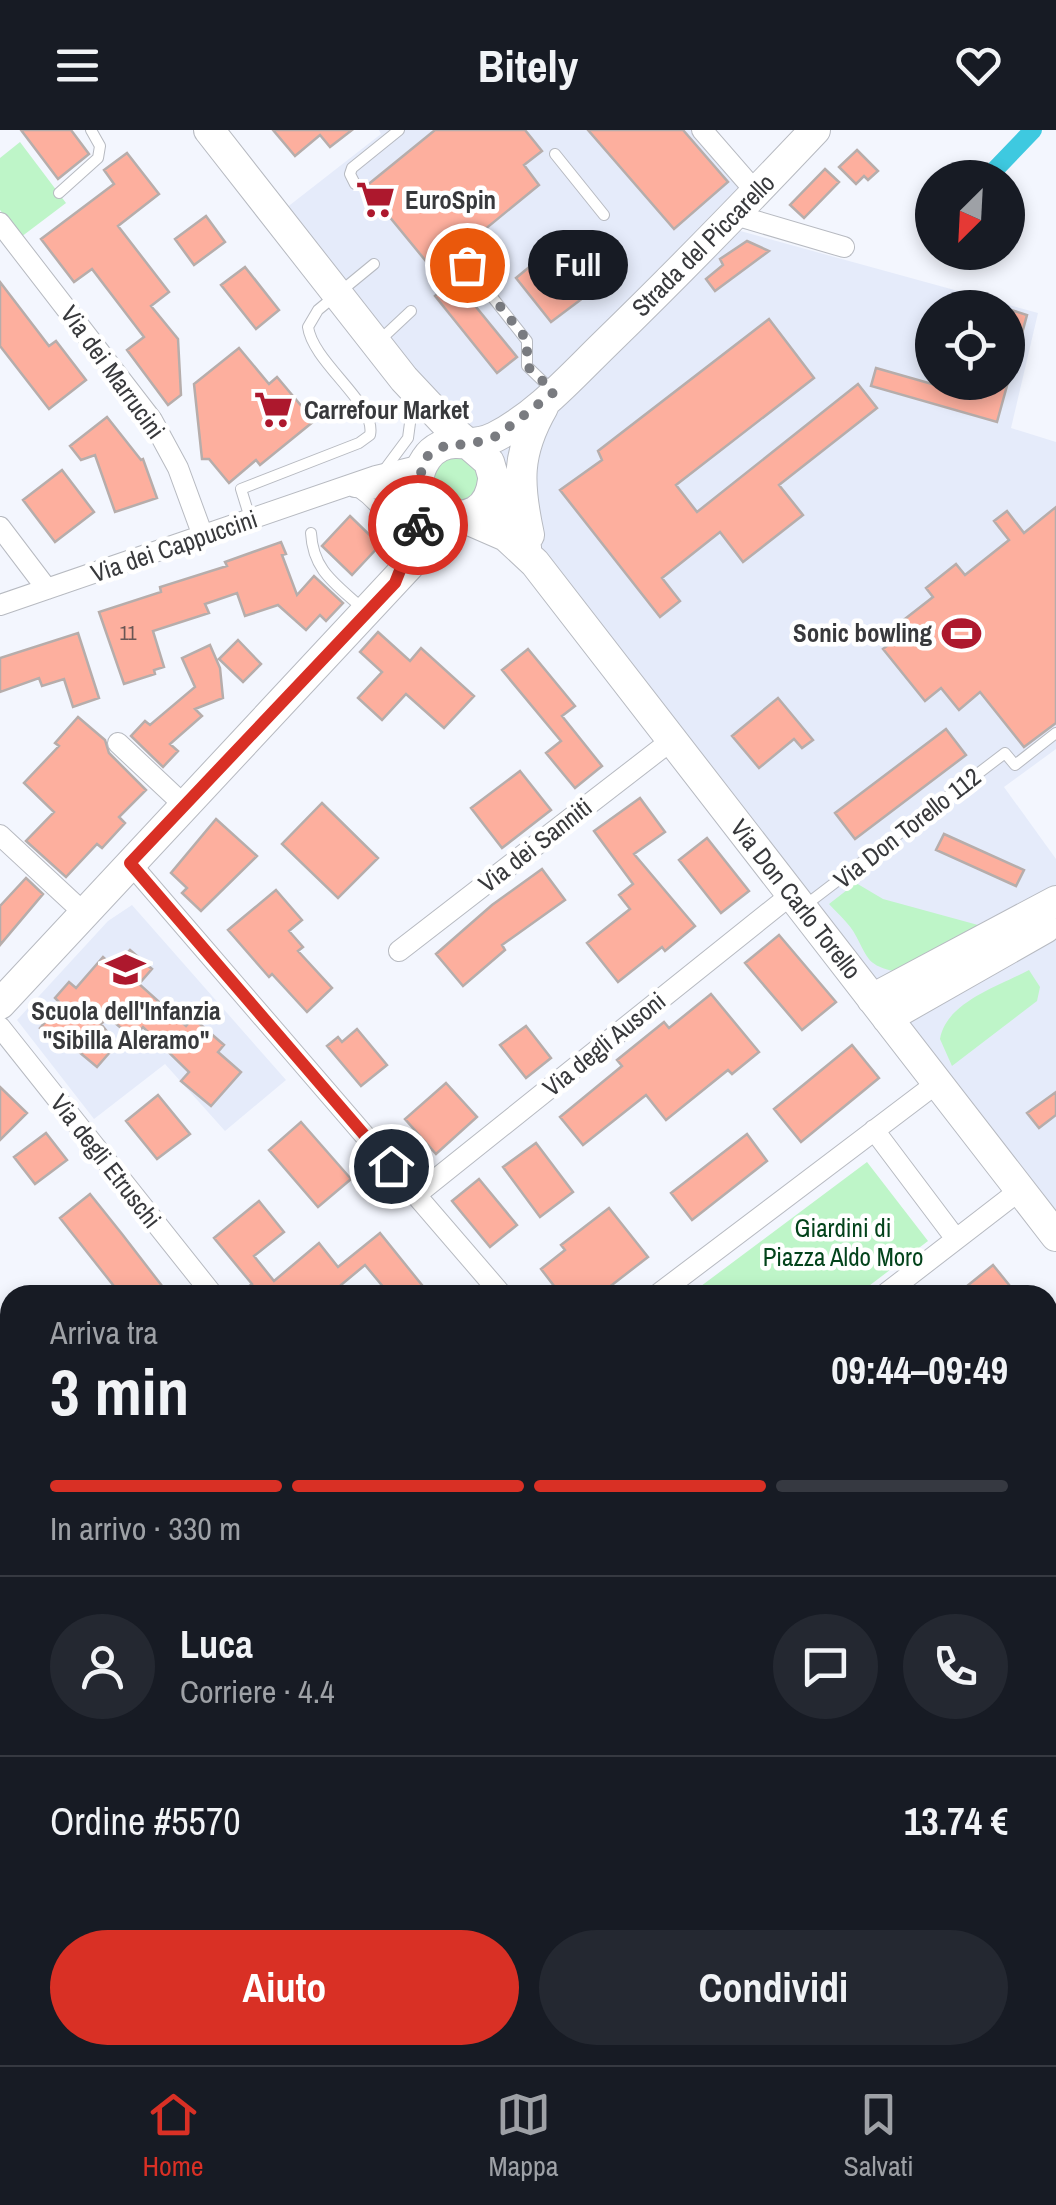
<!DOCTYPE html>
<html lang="it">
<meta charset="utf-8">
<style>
body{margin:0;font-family:"Archivo Narrow",sans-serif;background:#242831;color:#f1f3f6;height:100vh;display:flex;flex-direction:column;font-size:38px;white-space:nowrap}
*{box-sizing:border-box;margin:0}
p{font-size:32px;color:#9ea1a6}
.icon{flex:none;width:55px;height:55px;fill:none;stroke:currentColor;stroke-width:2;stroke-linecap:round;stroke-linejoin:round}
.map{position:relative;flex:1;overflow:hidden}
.side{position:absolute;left:0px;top:1155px;width:1058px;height:780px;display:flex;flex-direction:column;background:#171b24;border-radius:30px 30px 0 0;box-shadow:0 5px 15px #0003}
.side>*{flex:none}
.needle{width:65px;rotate:204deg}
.fabs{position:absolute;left:915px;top:30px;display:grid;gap:20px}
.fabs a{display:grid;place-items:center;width:110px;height:110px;border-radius:50%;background:#171b24;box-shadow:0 5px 15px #0003;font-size:50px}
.pin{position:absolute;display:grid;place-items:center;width:85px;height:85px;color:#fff;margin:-42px;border:5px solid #fff;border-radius:50%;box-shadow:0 2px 10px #0007}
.courier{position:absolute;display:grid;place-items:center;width:100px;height:100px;margin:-50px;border:8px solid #d93025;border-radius:50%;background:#fff;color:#222;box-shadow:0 2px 12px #0007}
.bubble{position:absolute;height:70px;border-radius:35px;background:#171b24;box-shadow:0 5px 15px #0003;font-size:32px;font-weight:800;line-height:70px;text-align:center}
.headline em{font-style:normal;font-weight:800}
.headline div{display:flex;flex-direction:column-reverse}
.headline{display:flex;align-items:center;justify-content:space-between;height:170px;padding:0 50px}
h1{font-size:65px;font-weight:800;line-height:75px}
.bar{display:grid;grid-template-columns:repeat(4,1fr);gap:15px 10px;align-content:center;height:120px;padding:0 50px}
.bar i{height:12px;border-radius:8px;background:#363941}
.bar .selected{background:#d93025}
.bar p{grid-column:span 4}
.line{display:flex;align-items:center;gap:25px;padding:0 50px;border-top:2px solid #363941}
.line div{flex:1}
.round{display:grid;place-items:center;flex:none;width:105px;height:105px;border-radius:52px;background:#242831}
.primary-button{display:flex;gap:20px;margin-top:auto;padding:20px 50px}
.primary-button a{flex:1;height:115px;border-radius:60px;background:#d93025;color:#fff;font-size:40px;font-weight:800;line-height:115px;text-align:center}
.primary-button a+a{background:#242831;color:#f1f3f6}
header{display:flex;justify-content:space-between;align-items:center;height:130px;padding:0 50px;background:#171b24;font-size:45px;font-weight:800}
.tab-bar{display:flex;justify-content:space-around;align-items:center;height:140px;border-top:2px solid #363941;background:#171b24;font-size:28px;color:#9ea1a6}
.tab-bar a{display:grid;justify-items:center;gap:5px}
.tab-bar .selected{color:#d93025}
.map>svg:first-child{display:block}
.built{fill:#e5ebfa;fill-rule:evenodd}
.green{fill:#bef5c8}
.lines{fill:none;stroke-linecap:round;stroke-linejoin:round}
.stream{stroke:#3c9eaf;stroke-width:5}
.canal{stroke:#3ec9e0;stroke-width:18}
.building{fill:#fdaf9e;stroke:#b6adab;stroke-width:2.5}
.lane-casing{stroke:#b7bac1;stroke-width:12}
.street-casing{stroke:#b7bac1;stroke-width:22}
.secondary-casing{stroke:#b7bac1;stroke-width:32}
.lane{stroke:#fff;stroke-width:10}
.street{stroke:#fff;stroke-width:20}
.secondary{stroke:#fff;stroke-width:30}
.done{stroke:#797b80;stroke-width:10;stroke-dasharray:0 18}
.route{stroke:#d93025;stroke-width:12}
.labels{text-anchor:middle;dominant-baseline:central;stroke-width:9;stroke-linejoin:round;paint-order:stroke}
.number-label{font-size:20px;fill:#695654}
.poi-label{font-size:25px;font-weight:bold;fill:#38393c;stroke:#fff;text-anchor:start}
.street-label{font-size:25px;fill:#38393c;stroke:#fff}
.park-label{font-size:25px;fill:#03431b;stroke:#fff}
</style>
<header><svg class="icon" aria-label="menu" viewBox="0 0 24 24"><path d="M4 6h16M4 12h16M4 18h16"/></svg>Bitely<svg class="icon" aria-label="heart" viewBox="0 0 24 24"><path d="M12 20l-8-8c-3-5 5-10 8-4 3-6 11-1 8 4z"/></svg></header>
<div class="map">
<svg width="1056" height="1935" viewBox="0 0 1056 1935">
<rect width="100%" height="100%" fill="#f3f6fe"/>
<path class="built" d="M379 0H696L745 56 711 93 1038 183 1011 298 1056 312V619L1004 657 1056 729V1096L272 89 381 4ZM932 178H1008V252H932Z
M132 775 286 950 225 1001 165 934 94 989 17 890 108 791Z"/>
<path class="green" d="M20 12 66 73 21 107 0 80V28Z
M434 349a22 22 0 1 1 44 0a22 22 0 1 1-44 0Z
M856 753 883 769 989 798 897 842C867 835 869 830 856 806 850 794 838 784 829 774Z
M1029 840 1040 857 1037 871 952 936 940 909C946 872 1000 856 1029 840Z
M867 1032 928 1111 857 1165H689Z
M10 1266V1489L0 1497V1273Z
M9 1518 10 1631 0 1639V1525Z
M0 1813 10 1826V1925H336L324 1935H0Z
M563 1925H758L745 1935H571Z"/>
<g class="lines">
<path class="stream" d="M247 1935 261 1925"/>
<path class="canal" d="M987 48 1033 0"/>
</g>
<path class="building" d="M21 0H71L89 24 58 49Z
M273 0H352L330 17 320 5 295 26Z
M435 0H525L542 21 524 35 539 55 434 141 365 57Z
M588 0H683L728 52 674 99Z
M857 20 878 41 868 50 864 46 856 54 839 37Z
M127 23 159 64 118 96 169 162 151 176 178 209 181 265 168 275 127 220 144 207 92 139 74 152 41 109 114 54 104 40Z
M825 39 839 52 804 88 790 75Z
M206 86 225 112 194 135 175 109Z
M568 105 578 108 583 168 551 192 516 148Z
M747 111 769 121 715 161 706 149 723 135 720 129Z
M245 137 279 180 256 199 221 155Z
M454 150 517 227 497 243 435 166Z
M0 152 49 216 56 211 86 250 49 279 0 216Z
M1008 179 1027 185 1012 240H1008Z
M769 189 814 248 676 355 697 382 858 254 877 278 779 355 803 385 743 432 720 402 662 448 680 471 660 487 560 360 602 330 598 321Z
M239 218 269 254 277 247 314 291 260 335 256 330 229 353 209 329H202L194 254Z
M876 238 981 268 985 252H1008L997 292 871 256Z
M107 287 141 330 143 329 157 368 115 382 95 325 81 330 70 316Z
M62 340 94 382 55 412 23 370Z
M1056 377V593L1024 617 980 562 959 580 941 558 925 571 883 519 898 507 892 499 933 467 926 458 956 434 965 445 1009 410 994 391 1007 381 1024 403Z
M350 386 380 415 352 445 322 416Z
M281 412 286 424 282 425 297 465 314 446 343 473 326 491 320 485 306 500 278 475 245 486 237 463 205 474 209 483 153 501 164 537 154 540 155 544 124 554 99 482 161 462 160 457 227 436 225 432Z
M378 502 410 531 421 518 474 566 444 598 406 564 382 590 358 568 382 542 360 522Z
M78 503 99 568 73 577 64 549 42 556 39 548 0 562V528Z
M238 510 261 534 243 552 219 529Z
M210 515 220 538 223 568 195 579 202 586 170 614 178 621 163 637 131 606 145 591 150 595 195 557 182 528Z
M528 519 575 576 562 586 602 636 575 658 546 623 561 611 502 540Z
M778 568 813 610 802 618 794 609 759 638 732 606Z
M78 587 105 610 109 623 146 660 119 687 125 693 102 718 97 714 66 747 26 711 54 682 24 653 59 616 55 613Z
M946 599 966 625 855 709 835 683Z
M520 641 551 680 502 718 471 678Z
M640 668 665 702 634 724 695 796 665 821 662 817 618 852 587 813 630 779 619 765 633 754 594 701Z
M322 673 378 728 338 768 282 714Z
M216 689 257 726 201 781 182 763 187 758 171 743Z
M944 704 1024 740 1016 756 936 720Z
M707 708 749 761 721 783 679 730Z
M542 739 565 770 502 815 505 820 463 856 436 824 492 775Z
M26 748 43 764 0 815V776Z
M276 760 302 790 289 801 303 817 298 821 332 858 307 882 272 844 269 847 228 800Z
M779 805 836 872 802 900 745 833Z
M130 820 152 839 139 854 186 896 193 888 224 915 218 922 241 942 211 976 181 951 189 942 143 897 133 908 108 887 101 894 117 914 97 937 60 906 56 911 40 898 61 874 55 868 69 852 76 858 103 827 114 837Z
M711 864 759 922 732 944 728 940 666 990 646 965 583 1015 560 987 622 936 617 930 664 892 669 898Z
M526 896 551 928 526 948 500 915Z
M357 899 387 935 361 956 327 916 338 907 342 912Z
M852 915 879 948 801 1012 774 979Z
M446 953 477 987 436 1024 405 989Z
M0 957 27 983 0 1010Z
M1056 962V985L1039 998 1027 983Z
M158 965 190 1004 157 1029 126 991Z
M301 992 351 1049 318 1077 269 1020Z
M46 1003 67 1030 35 1054 14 1027Z
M747 1004 767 1031 692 1090 671 1063Z
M536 1013 573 1062 540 1087 503 1037Z
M479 1049 517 1095 490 1117 452 1071Z
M90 1064 122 1104 169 1165H121L60 1088Z
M259 1071 284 1102 254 1126 274 1151 319 1113 338 1137 380 1103 430 1165H390L365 1135 329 1165H238L252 1154 214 1108Z
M609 1078 648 1127 599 1165H561L541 1139 565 1120 561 1115Z
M993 1135 1010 1156 999 1165H956Z"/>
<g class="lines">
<defs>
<path id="lane" d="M555 24 604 85
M355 54 350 44 352 38 399 0
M59 63 98 28 100 16 91 0
M467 135 527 211V236L554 262
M379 211 411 181
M382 343 408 308 412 278
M358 362C379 376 397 405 405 429
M250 388 241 359 359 313 370 305C377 274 313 233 308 197L318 180 374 134
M311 403C313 441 336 454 363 479
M803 777 1005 623 1015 635 1056 603
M1048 1774 1056 1775"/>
<path id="street" d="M702 0 756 62
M735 85 844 117
M0 93 152 290 178 338 203 406
M355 357 382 359 424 371
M0 397 47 459
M0 475 376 346 422 335
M118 613 185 676
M0 705 84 783
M130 733 502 1165
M399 821 672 610
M0 897 213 1165
M874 1000 956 1109
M416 1065 792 764
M657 1165 937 953
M884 1165 1020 1060
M0 1224 10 1237
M1048 1261 1056 1255
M1048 1508 1056 1519
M1048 1621 1056 1614
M1048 1858 1056 1869
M370 1925 378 1935
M520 1925 528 1935
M924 1925 932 1935
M792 1935 805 1925
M966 1935 978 1925"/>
<path id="secondary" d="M209 0 404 249 451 299 489 332 500 370 526 417
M493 350C486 416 392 379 426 329 433 318 446 312 458 313 472 314 483 313 495 307 538 285 572 246 606 213 677 144 746 73 815 0
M460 386 506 406 535 433 1056 1106
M529 405C518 354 516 324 543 277
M872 869 1056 771
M0 874 455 386
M887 888 1045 798"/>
</defs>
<use href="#lane" class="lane-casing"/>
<use href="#street" class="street-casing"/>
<use href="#secondary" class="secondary-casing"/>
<use href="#lane" class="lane"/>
<use href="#street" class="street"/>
<use href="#secondary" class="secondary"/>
</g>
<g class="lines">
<path class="done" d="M418 395 424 370 420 346 426 327 448 314 468 315 497 306 554 262 527 236V210L467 135"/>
<path class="route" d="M391 1036 130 733 395 453 418 395"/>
</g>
<defs>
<symbol id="supermarket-bare" viewBox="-9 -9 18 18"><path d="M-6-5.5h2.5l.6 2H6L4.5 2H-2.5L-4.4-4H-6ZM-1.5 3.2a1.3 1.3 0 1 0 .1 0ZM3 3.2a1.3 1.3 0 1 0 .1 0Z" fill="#ad182d" stroke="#fff" stroke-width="2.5" paint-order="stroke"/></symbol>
<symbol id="stadium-bare" viewBox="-9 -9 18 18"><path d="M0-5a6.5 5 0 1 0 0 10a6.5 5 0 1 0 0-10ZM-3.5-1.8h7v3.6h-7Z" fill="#ad182d" stroke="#fff" stroke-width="2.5" paint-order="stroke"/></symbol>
<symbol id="school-bare" viewBox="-9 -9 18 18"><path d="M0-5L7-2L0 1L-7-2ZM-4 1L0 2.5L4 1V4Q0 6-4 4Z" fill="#ad182d" stroke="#fff" stroke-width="2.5" paint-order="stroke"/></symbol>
</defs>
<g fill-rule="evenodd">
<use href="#supermarket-bare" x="348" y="42" width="55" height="55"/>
<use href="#supermarket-bare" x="246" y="252" width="55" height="55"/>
<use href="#stadium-bare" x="934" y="476" width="55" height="55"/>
<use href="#school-bare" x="98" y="812" width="55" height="55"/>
</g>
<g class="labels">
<g class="number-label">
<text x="128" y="502">11</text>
</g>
<g class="poi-label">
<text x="405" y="70">EuroSpin</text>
<text x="304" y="280">Carrefour Market</text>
<text x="932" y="503" text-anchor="end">Sonic bowling</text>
<text x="126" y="881" text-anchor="middle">Scuola dell'Infanzia<tspan x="126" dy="29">"Sibilla Aleramo"</tspan></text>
</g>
<g class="street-label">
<text transform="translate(703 115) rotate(-45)">Strada del Piccarello</text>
<text transform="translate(113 242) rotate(54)">Via dei Marrucini</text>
<text transform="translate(174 416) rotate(-19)">Via dei Cappuccini</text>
<text transform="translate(907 698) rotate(-38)">Via Don Torello 112</text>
<text transform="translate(535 715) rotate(-38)">Via dei Sanniti</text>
<text transform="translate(796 769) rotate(52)">Via Don Carlo Torello</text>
<text transform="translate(604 914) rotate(-39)">Via degli Ausoni</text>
<text transform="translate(106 1031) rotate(52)">Via degli Etruschi</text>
</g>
<g class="park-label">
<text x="843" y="1098">Giardini di<tspan x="843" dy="29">Piazza Aldo Moro</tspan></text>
</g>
</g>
</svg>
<div class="fabs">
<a><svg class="needle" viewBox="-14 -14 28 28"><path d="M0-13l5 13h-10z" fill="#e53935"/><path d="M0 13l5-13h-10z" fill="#9ea1a6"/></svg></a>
<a><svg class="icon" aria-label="locate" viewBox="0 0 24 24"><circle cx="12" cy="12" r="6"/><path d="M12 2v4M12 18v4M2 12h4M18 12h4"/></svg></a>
</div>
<div class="pin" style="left:467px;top:135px;background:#ea580c"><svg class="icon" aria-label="bag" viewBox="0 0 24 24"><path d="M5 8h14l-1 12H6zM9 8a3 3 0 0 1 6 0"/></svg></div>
<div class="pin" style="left:391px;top:1036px;background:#1f2937"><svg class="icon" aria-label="home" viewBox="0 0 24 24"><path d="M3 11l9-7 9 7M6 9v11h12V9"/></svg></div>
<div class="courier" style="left:418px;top:395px"><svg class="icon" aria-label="bike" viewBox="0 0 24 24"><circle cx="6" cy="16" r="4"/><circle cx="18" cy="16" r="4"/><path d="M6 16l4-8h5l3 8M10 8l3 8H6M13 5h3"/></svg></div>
<div class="bubble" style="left:528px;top:100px;width:100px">Full</div>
<section class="side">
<div class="headline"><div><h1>3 min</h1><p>Arriva tra</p></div><em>09:44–09:49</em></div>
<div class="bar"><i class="selected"></i><i class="selected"></i><i class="selected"></i><i></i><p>In arrivo · 330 m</p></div>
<div class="line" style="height:180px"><a class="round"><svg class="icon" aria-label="person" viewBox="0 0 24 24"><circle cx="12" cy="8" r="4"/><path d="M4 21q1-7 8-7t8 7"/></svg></a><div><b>Luca</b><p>Corriere · 4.4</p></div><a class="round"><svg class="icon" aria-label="chat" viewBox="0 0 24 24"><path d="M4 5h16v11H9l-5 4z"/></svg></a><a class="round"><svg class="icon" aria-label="phone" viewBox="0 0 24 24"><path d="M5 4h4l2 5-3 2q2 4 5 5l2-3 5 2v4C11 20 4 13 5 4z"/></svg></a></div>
<div class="line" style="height:130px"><div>Ordine #5570</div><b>13.74 €</b></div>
<div class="primary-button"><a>Aiuto</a><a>Condividi</a></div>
</section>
</div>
<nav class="tab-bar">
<a class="selected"><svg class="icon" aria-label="home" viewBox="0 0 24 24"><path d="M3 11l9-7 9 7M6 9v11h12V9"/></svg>Home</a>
<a><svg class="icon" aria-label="map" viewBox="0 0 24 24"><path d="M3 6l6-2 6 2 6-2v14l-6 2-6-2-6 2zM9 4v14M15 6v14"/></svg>Mappa</a>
<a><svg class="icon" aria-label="saved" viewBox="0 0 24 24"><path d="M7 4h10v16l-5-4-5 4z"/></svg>Salvati</a>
</nav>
